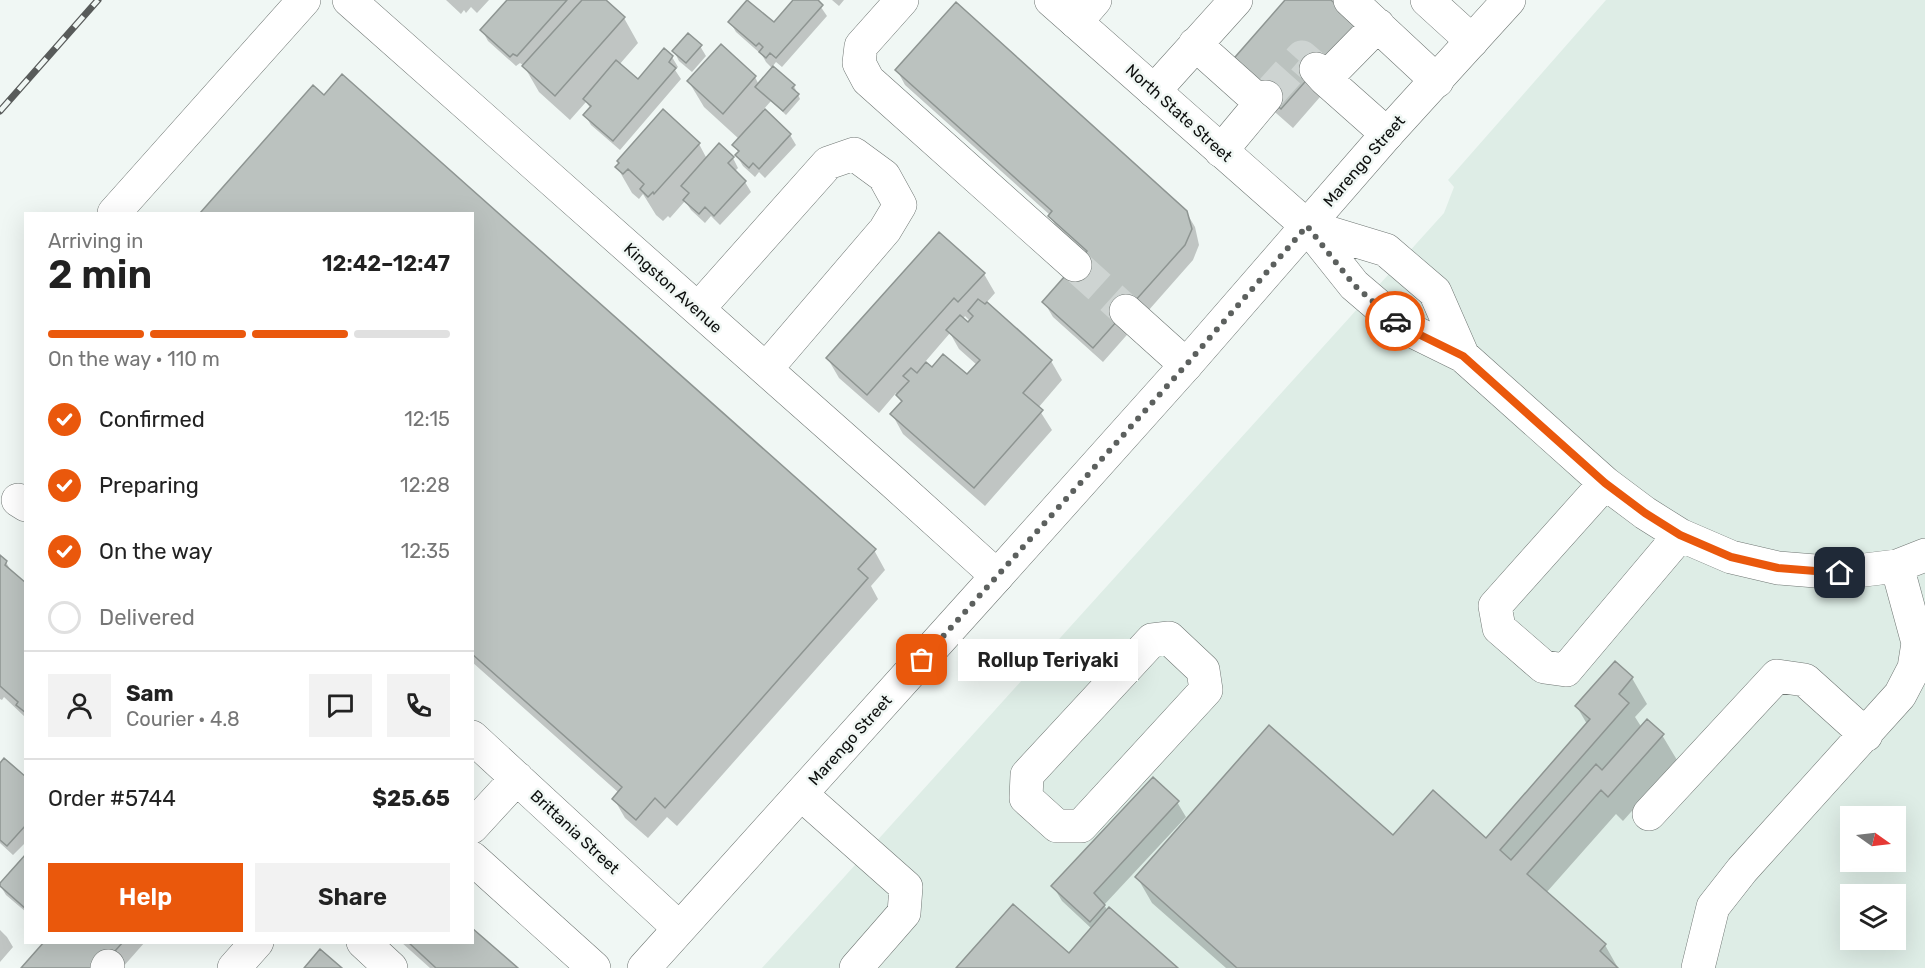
<!DOCTYPE html>
<meta charset="utf-8">
<style>
body{margin:0;font-family:Rubik,sans-serif;background:#f2f2f2;color:#222;height:100vh;display:flex;flex-direction:column;font-size:22px;white-space:nowrap}
*{box-sizing:border-box;margin:0}
p{font-size:20px;color:#767676}
.icon{flex:none;width:33px;height:33px;fill:none;stroke:currentColor;stroke-width:2;stroke-linecap:round;stroke-linejoin:round}
.map{position:relative;flex:1;overflow:hidden}
.side{position:absolute;left:24px;top:212px;width:450px;height:732px;display:flex;flex-direction:column;background:#fff;border-radius:0px;box-shadow:0 6px 24px #0002}
.side>*{flex:none}
.needle{width:39px;rotate:104deg}
.fabs{position:absolute;left:1840px;top:806px;display:grid;gap:12px}
.fabs a{display:grid;place-items:center;width:66px;height:66px;border-radius:0px;background:#fff;box-shadow:0 6px 24px #0002;font-size:30px}
.pin{position:absolute;display:grid;place-items:center;width:51px;height:51px;color:#fff;margin:-26px;border-radius:12px;box-shadow:0 3px 9px #0006}
.courier{position:absolute;display:grid;place-items:center;width:60px;height:60px;margin:-30px;border:4px solid #ea580c;border-radius:50%;background:#fff;color:#222;box-shadow:0 2px 8px #0007}
.bubble{position:absolute;height:42px;border-radius:0px;background:#fff;box-shadow:0 6px 24px #0002;font-size:20px;font-weight:600;line-height:42px;text-align:center}
.headline em{font-style:normal;font-weight:600}
.headline div{display:flex;flex-direction:column-reverse}
.headline{display:flex;align-items:center;justify-content:space-between;height:102px;padding:0 24px}
h1{font-size:39px;font-weight:600;line-height:45px}
.bar{display:grid;grid-template-columns:repeat(4,1fr);gap:9px 6px;align-content:center;height:72px;padding:0 24px}
.bar i{height:8px;border-radius:4px;background:#e0e0e0}
.bar .on{background:#ea580c}
.bar p{grid-column:span 4}
.line{display:flex;align-items:center;gap:15px;padding:0 24px;border-top:2px solid #e0e0e0}
.line div{flex:1}
.round{display:grid;place-items:center;flex:none;width:63px;height:63px;border-radius:0px;background:#f2f2f2}
ol{padding:0 24px;list-style:none}
li{display:flex;align-items:center;gap:18px;height:66px}
li p{margin-inline-start:auto}
li .icon{padding:6px;border-radius:50%;background:#ea580c;color:#fff;stroke-width:4}
li:last-child{color:#767676}
li i{width:33px;height:33px;border:3px solid #e0e0e0;border-radius:50%}
.action{display:flex;gap:12px;margin-top:auto;padding:12px 24px}
.action a{flex:1;height:69px;border-radius:0px;background:#ea580c;color:#fff;font-size:24px;font-weight:600;line-height:69px;text-align:center}
.action a+a{background:#f2f2f2;color:#222}
.map>svg:first-child{display:block}
.built{fill:#deede6;fill-rule:evenodd}
.shadow{fill:#0003;fill-rule:evenodd}
.building{fill:#bbc2bf;stroke:#8e9592;stroke-width:1.5}
.lines{fill:none;stroke-linecap:round;stroke-linejoin:round}
.minor-tunnel{stroke:#ced4d2;stroke-width:33;stroke-dasharray:33 16;stroke-linecap:butt}
.minor-casing{stroke:#6f7673;stroke-width:34}
.major-casing{stroke:#6f7673;stroke-width:34}
.minor{stroke:#fff;stroke-width:33}
.major{stroke:#fff;stroke-width:33}
.rail-casing{stroke:#585b5a;stroke-width:7}
.rail{stroke:#f0f7f4;stroke-width:4.5;stroke-dasharray:14;stroke-linecap:butt}
.done{stroke:#5c605e;stroke-width:6;stroke-dasharray:0 10.8}
.route{stroke:#ea580c;stroke-width:8}
.labels{text-anchor:middle;dominant-baseline:central;stroke-width:5;stroke-linejoin:round;paint-order:stroke}
.street-label{font-size:16px;fill:#0d0f0e;stroke:#f0f7f4}
</style>
<div class="map">
<svg width="1925" height="968" viewBox="0 0 1925 968">
<rect width="100%" height="100%" fill="#f0f7f4"/>
<path class="built" d="M1606 0H1925V968H762L1444 213 1454 187 1448 180ZM1851 816H1896V861H1851ZM1851 894H1896V939H1851Z"/>
<path class="shadow" d="M446 0H489L477 13 471 7 466 13 464 10 461 14Z
M509 0H604L624 18 638 43 619 65 638 81 672 57 678 67 675 70 681 79 620 150 591 125 585 115 591 109 586 102 570 120 539 92 524 66 520 63 516 66 488 41 482 30Z
M795 0H816L827 16 782 67 776 62 772 67 794 86 800 99 786 115 771 101 763 110 790 135 796 145 765 178 759 172 755 177 743 166 737 156 739 154 734 145 739 139 704 107 689 82 755 77 759 85 773 69 766 62 762 55 736 32 730 22 774 24Z
M832 0H844L839 6Z
M1287 0H1329L1367 43 1293 128 1242 83Z
M700 46 706 56 692 72 679 61 674 51Z
M897 70 1186 212 1195 227 1199 245 1193 260 1103 362 1053 317 1044 302 1085 255 1058 231 1050 215 905 85Z
M342 77 874 550 885 570 871 586 878 599 677 826 667 817 648 838 625 818 614 799 619 793 472 662V213H202L324 97Z
M699 144 707 159 733 158 738 168 734 172 745 182 751 192 720 225 711 216 705 223 691 210 685 201 670 218 668 216 663 221 656 215 643 194 639 199 632 193 617 167Z
M984 274 995 293 986 303 1051 361 1062 380 1038 408 1052 430 985 506 903 434 892 414 902 403 896 393 879 413 839 378 828 359ZM965 316 970 321 968 324 963 319ZM950 333 959 349 977 365 967 376 932 369 925 362Z
M0 557 6 562 12 573 26 585V718L4 697 2 700 0 699Z
M1615 663 1632 678 1647 704 1635 717 1642 728 1662 735 1677 760 1623 821 1616 814 1546 893 1605 945 1618 968H1226L1152 903 1137 877 1393 837 1486 840 1587 724 1577 707Z
M0 765 26 779V842L13 855 0 843Z
M1177 802 1186 817 1104 905 1108 911 1176 968H958L1069 955 1092 929 1062 901 1053 886Z
M26 856V912L6 895 0 885Z
M0 930 7 937 13 947 0 962Z
M46 942H145L122 968H23Z
M401 942H472L516 968H430Z"/>
<path class="building" d="M507 0H567L517 56 513 54 510 57 480 30Z
M582 0H606L625 17 555 96 522 66Z
M747 0 774 22 793 0H818L823 5 776 58 770 53 766 58 759 52 763 47 759 43 756 46 728 22Z
M1285 0H1331L1357 23 1281 109 1229 64Z
M956 2 1187 211 1192 229 1185 245 1093 348 1042 302 1087 251 1048 216 1052 211 895 70Z
M688 33 702 45 686 63 672 51Z
M721 44 756 76 723 114 687 81Z
M664 48 673 56 669 62 676 68 613 141 583 115 591 106 583 99 616 60 638 79Z
M773 66 795 85 792 88 799 94 783 111 755 87Z
M342 74 876 549 858 569 868 578 665 808 655 798 636 820 612 799 622 787 472 654V213H200L313 85 324 95Z
M663 109 700 143 654 194 653 192 648 197 640 189 644 184 628 169 623 174 615 167 619 163 617 161Z
M765 109 791 134 759 169 753 163 749 168 735 155 739 151 732 145Z
M719 143 734 157 728 163 746 181 714 216 705 207 699 214 683 200 689 193 681 186Z
M939 232 985 273 958 302 954 298 867 395 826 358Z
M978 299 985 304 987 302 1052 360 1023 393 1043 410 974 488 890 414 902 401 896 395 909 381 903 376 911 368 917 373 926 362 932 367 943 354 967 374 980 360 946 330 960 315 968 322 973 316 968 311Z
M0 555 7 561 5 565 26 583V713L16 705 18 702 0 686Z
M1615 661 1633 677 1619 694 1629 703 1500 850 1511 860 1596 764 1602 770 1647 719 1664 734 1608 797 1601 790 1527 874 1606 944 1600 951 1618 968H1237L1135 877 1269 725 1393 835 1433 790 1486 838 1590 719 1575 706Z
M4 758 26 777V825L7 846 0 840V763Z
M1153 777 1179 801 1094 893 1105 905 1090 922 1051 886Z
M26 854V909L0 886V883Z
M1013 904 1069 953 1109 907 1178 968H956Z
M472 928 518 968H436L408 942H472Z
M44 942H123L100 968H21Z
M320 949 342 968H304Z"/>
<g class="lines">
<path class="minor-tunnel" d="M1266 97 1302 57 1316 69
M1075 265 1126 311"/>
<defs>
<path id="minor" d="M349 0 893 482 997 576
M902 0 861 46 859 63 868 80 1075 265
M1350 0 1437 81
M1427 0 1472 41
M1076 22 1095 0
M1195 44 1261 103 1266 97
M1316 69 1325 79 1378 25
M1325 79 1387 134
M1154 91 1236 0
M1221 151 1261 103
M114 213 304 0
M1307 226 1354 285 1402 326 1463 356 1605 483 1645 513 1680 535 1731 557 1778 568 1840 573 1897 566 1925 555
M1307 226 1386 250 1435 292 1463 356
M698 309 828 163 854 154 884 176 900 205 885 230 766 369
M1126 311 1186 365
M1605 483 1495 606 1499 628 1544 667 1566 670 1680 535
M18 500 26 505
M1169 638 1203 670 1206 690 1081 826H1057L1026 798 1027 775 1152 640Z
M472 737 678 927
M801 794 906 887 904 913 856 968
M1649 814 1777 676 1805 680 1866 735
M472 827 517 778
M472 858 594 968
M363 942 391 968
M107 968 108 966
M234 968 257 942
M1698 968 1713 907 1742 870 1900 695 1914 668 1918 643 1897 566"/>
<path id="major" d="M1051 0 1307 226
M644 968 997 576 1186 365 1387 134 1509 0"/>
</defs>
<use href="#minor" class="minor-casing"/>
<use href="#major" class="major-casing"/>
<use href="#minor" class="minor"/>
<use href="#major" class="major"/>
<defs>
<path id="rail" d="M0 111 98 0"/>
</defs>
<use href="#rail" class="rail-casing"/>
<use href="#rail" class="rail"/>
</g>
<g class="lines">
<path class="done" d="M922 660 1186 365 1307 226 1354 285 1395 321"/>
<path class="route" d="M1395 321 1402 326 1463 356 1605 483 1645 513 1680 535 1731 557 1778 568 1840 573"/>
</g>
<g class="labels">
<g class="street-label">
<text transform="translate(1179 113) rotate(42)">North State Street</text>
<text transform="translate(1364 161) rotate(-49)">Marengo Street</text>
<text transform="translate(673 288) rotate(42)">Kingston Avenue</text>
<text transform="translate(850 740) rotate(-48)">Marengo Street</text>
<text transform="translate(575 832) rotate(43)">Brittania Street</text>
</g>
</g>
</svg>
<div class="fabs">
<a><svg class="needle" viewBox="-14 -14 28 28"><path d="M0-13l5 13h-10z" fill="#e53935"/><path d="M0 13l5-13h-10z" fill="#767676"/></svg></a>
<a><svg class="icon" aria-label="layers" viewBox="0 0 24 24"><path d="M12 4l9 5-9 5-9-5zM3 14l9 5 9-5"/></svg></a>
</div>
<div class="pin" style="left:922px;top:660px;background:#ea580c"><svg class="icon" aria-label="bag" viewBox="0 0 24 24"><path d="M5 8h14l-1 12H6zM9 8a3 3 0 0 1 6 0"/></svg></div>
<div class="pin" style="left:1840px;top:573px;background:#1f2937"><svg class="icon" aria-label="home" viewBox="0 0 24 24"><path d="M3 11l9-7 9 7M6 9v11h12V9"/></svg></div>
<div class="courier" style="left:1395px;top:321px"><svg class="icon" aria-label="car" viewBox="0 0 24 24"><path d="M5 17H2v-5l4-1 3-4h7l3 4 3 1v5h-3M9 17h6M6 11h13"/><circle cx="7" cy="17" r="2"/><circle cx="17" cy="17" r="2"/></svg></div>
<div class="bubble" style="left:958px;top:639px;width:180px">Rollup Teriyaki</div>
<section class="side">
<div class="headline"><div><h1>2 min</h1><p>Arriving in</p></div><em>12:42–12:47</em></div>
<div class="bar"><i class="on"></i><i class="on"></i><i class="on"></i><i></i><p>On the way · 110 m</p></div>
<ol>
<li><svg class="icon" aria-label="check" viewBox="0 0 24 24"><path d="M5 12l5 5 9-10"/></svg>Confirmed<p>12:15</p></li>
<li><svg class="icon" aria-label="check" viewBox="0 0 24 24"><path d="M5 12l5 5 9-10"/></svg>Preparing<p>12:28</p></li>
<li><svg class="icon" aria-label="check" viewBox="0 0 24 24"><path d="M5 12l5 5 9-10"/></svg>On the way<p>12:35</p></li>
<li><i></i>Delivered</li>
</ol>
<div class="line" style="height:108px"><a class="round"><svg class="icon" aria-label="person" viewBox="0 0 24 24"><circle cx="12" cy="8" r="4"/><path d="M4 21q1-7 8-7t8 7"/></svg></a><div><b>Sam</b><p>Courier · 4.8</p></div><a class="round"><svg class="icon" aria-label="chat" viewBox="0 0 24 24"><path d="M4 5h16v11H9l-5 4z"/></svg></a><a class="round"><svg class="icon" aria-label="phone" viewBox="0 0 24 24"><path d="M5 4h4l2 5-3 2q2 4 5 5l2-3 5 2v4C11 20 4 13 5 4z"/></svg></a></div>
<div class="line" style="height:78px"><div>Order #5744</div><b>$25.65</b></div>
<div class="action"><a>Help</a><a>Share</a></div>
</section>
</div>
